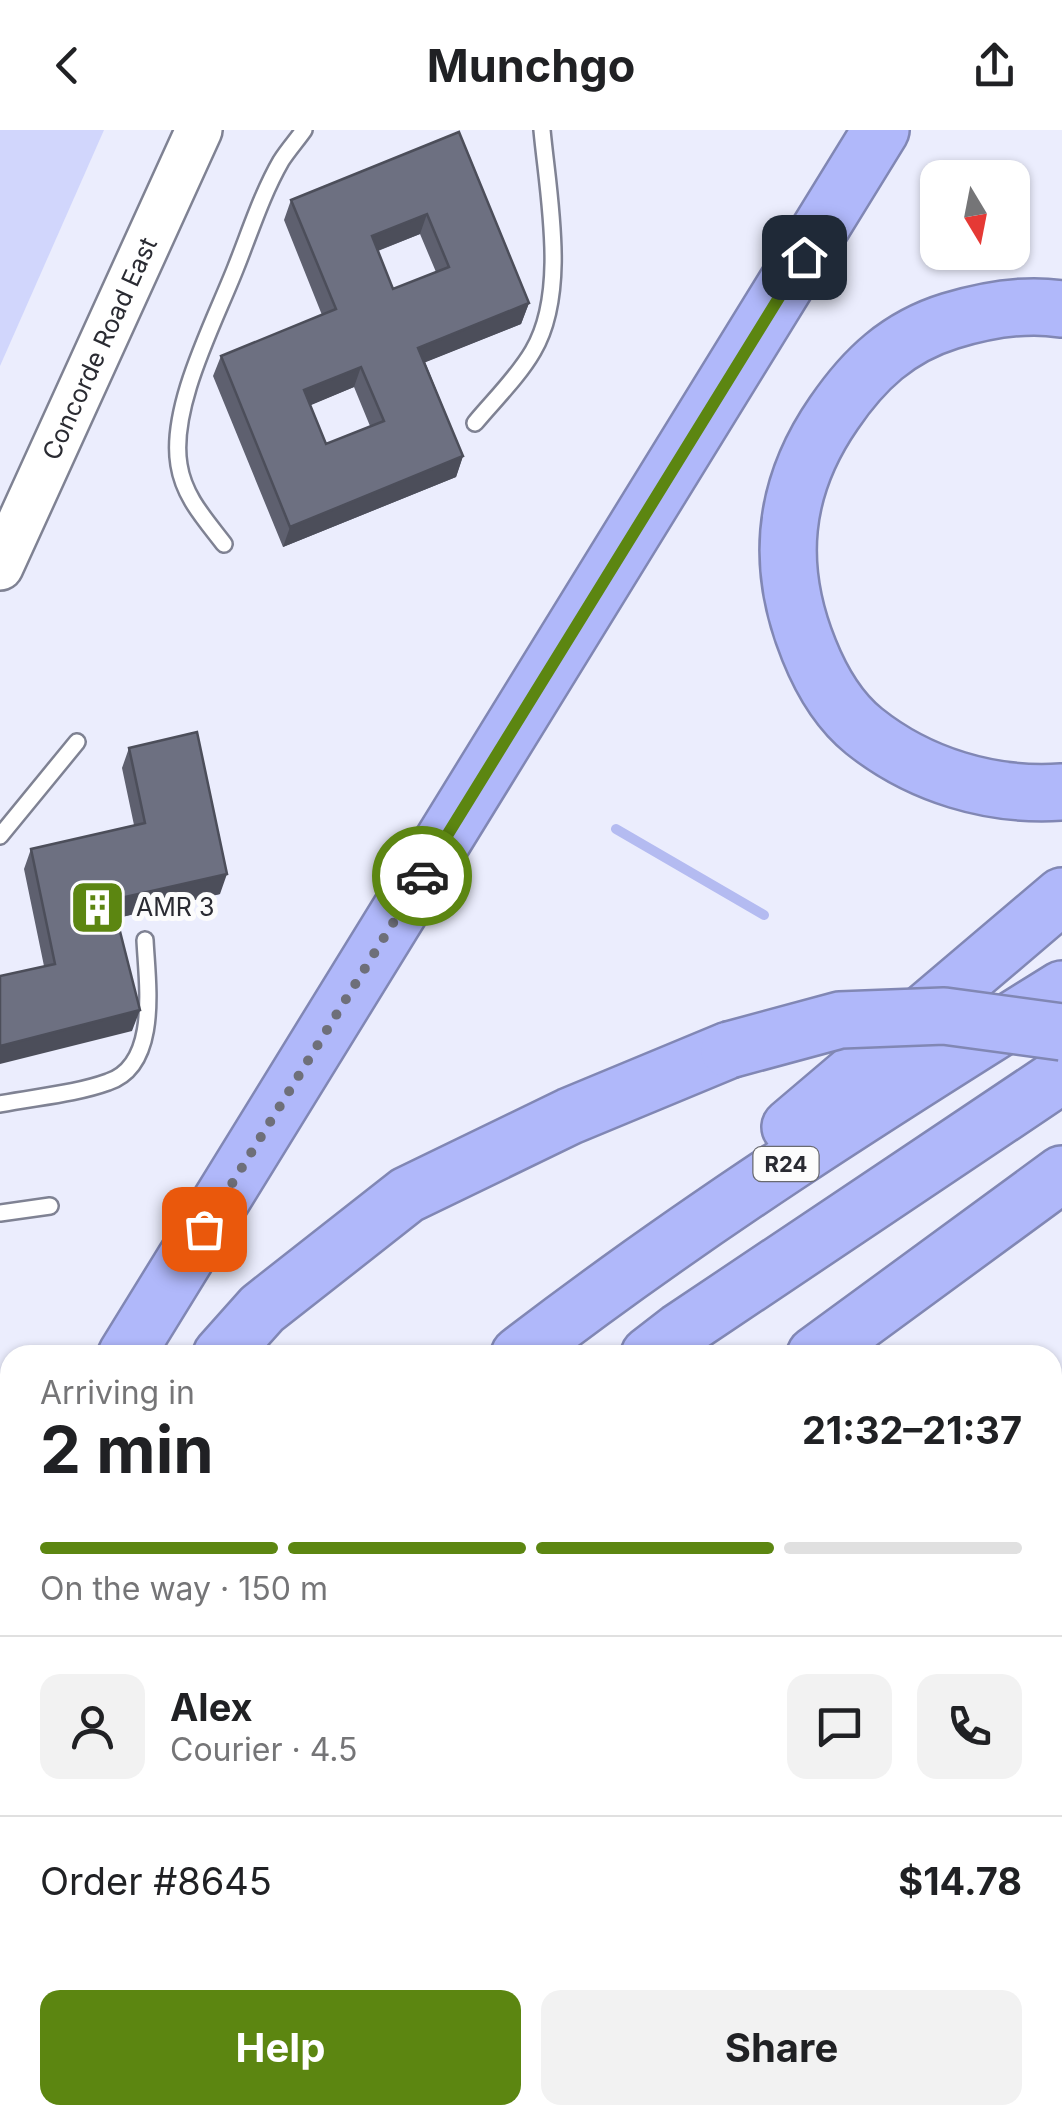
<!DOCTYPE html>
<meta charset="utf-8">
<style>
body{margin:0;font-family:Inter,sans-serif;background:#f2f2f2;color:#202124;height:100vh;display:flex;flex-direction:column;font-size:38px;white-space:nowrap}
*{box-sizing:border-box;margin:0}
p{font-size:32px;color:#757577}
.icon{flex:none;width:55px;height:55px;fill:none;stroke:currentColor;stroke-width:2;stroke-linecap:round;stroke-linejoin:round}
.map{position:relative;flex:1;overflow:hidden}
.side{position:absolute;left:0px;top:1215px;width:1062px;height:780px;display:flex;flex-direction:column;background:#fff;border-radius:30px 30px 0 0;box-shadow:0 2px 8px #0004}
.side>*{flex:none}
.needle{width:65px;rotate:170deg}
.controls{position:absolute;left:920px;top:30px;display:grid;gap:20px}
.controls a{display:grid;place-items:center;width:110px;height:110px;border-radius:20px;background:#fff;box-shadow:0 2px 8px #0004;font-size:50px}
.pin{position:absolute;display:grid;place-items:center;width:85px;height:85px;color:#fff;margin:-42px;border-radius:20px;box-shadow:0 5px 15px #0006}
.courier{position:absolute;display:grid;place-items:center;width:100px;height:100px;margin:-50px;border:8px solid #5c8611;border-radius:50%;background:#fff;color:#222;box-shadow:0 2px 12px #0007}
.overview em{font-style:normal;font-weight:700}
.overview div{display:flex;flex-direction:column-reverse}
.overview{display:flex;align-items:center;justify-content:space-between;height:170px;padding:0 40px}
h1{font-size:65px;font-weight:700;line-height:75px}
.bar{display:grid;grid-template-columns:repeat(4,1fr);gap:15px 10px;align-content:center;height:120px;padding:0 40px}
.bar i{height:12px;border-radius:8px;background:#e0e0e0}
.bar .active{background:#5c8611}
.bar p{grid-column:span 4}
.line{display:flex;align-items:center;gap:25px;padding:0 40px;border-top:2px solid #e0e0e0}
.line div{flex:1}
.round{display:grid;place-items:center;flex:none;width:105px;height:105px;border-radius:20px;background:#f2f2f2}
.action{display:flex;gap:20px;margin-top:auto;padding:20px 40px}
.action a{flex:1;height:115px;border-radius:20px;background:#5c8611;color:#fff;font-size:40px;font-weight:700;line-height:115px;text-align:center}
.action a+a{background:#f2f2f2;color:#202124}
header{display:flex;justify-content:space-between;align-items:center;height:130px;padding:0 40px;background:#fff;font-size:45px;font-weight:700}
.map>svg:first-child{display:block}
.green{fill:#d1d6fc}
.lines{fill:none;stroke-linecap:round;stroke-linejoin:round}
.stream{stroke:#b4bbf1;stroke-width:10}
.service-casing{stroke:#7f8293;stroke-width:20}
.secondary-casing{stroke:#7f8293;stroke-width:50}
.motorway-casing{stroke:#8187b4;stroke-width:60}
.service{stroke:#fff;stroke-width:15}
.secondary{stroke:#fff;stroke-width:45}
.motorway{stroke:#b0b8fa;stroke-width:55}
.motorway-bridge-casing{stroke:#8187b4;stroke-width:60;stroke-linecap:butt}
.motorway-bridge{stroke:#b0b8fa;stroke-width:55}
.wall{fill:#5e606f;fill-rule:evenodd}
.shaded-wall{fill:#4c4e5a}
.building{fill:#6d7081;stroke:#4c4e5a;stroke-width:2.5;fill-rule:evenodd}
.done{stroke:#6e6f79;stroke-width:10;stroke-dasharray:0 18}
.route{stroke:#5c8611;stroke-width:12}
.labels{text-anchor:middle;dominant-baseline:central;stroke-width:10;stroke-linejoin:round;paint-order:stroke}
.shield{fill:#fcfcfc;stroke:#696a6f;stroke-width:2.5}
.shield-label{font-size:22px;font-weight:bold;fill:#2a2b32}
.street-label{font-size:25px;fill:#2a2b32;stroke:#fcfcfc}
.poi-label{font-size:25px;fill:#2a2b32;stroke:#fcfcfc;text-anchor:start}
</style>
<header><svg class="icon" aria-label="back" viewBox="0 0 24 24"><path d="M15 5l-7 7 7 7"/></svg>Munchgo<svg class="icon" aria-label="share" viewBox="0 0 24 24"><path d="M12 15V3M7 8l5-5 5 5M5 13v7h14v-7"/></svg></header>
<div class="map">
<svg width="1062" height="1995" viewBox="0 0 1062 1995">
<rect width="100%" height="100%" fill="#ebedfd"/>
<path class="green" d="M0 0H104L0 236Z"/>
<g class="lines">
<path class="stream" d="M616 699 764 785"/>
<defs>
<path id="service" d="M475 293C494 270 518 247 533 221 568 162 548 65 542 0
M224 414C205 389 184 367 179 335 169 277 215 191 236 137 250 102 262 64 281 31 288 20 297 10 304 0
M0 706 77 612
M0 974C35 967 75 964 108 952 160 935 147 852 145 810
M0 1083 50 1076"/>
<g id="secondary">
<path id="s1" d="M0 437 199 0"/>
</g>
<path id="motorway" d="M1062 179C1024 173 986 180 950 191 898 207 864 239 834 283 782 358 775 436 809 520 821 550 838 580 864 601 919 645 991 667 1062 662
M790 997 1062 766
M126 1225 881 0
M221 1225 262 1179 407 1065 570 986 729 920
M519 1225C693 1091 876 975 1062 859
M649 1225 680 1201 1062 945
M815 1225 1062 1044
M0 1430 10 1414
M0 1499 10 1485
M1052 1554 1062 1550
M1052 1735 1062 1730
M0 1773 10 1762
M0 1891 10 1879
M535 1995 555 1985"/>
</defs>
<use href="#service" class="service-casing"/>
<use href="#secondary" class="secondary-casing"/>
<use href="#motorway" class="motorway-casing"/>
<use href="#service" class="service"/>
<use href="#secondary" class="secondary"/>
<use href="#motorway" class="motorway"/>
<defs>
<path id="motorway-bridge" d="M729 920 840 890 944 886 1062 902"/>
</defs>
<use href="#motorway-bridge" class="motorway-bridge-casing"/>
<use href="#motorway-bridge" class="motorway-bridge"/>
</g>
<path class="wall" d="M459 2 529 173 521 194 425 232 463 326 456 347 283 417 213 246 221 226 322 185 284 90 291 70ZM420 104 436 142 393 159 378 121ZM354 257 370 296 326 314 310 275Z
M129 618 220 764 117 788 132 901 44 836 24 739 31 719 134 695 122 638Z"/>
<path class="shaded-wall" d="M427 84 420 104 364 126 372 106Z
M529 173 521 194 411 238 418 218Z
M361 237 354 257 297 281 304 260Z
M463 326 456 347 283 417 290 397Z
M227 744 220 764 105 791 112 770Z
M140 880 132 901 0 934V916Z"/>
<path class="building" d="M459 2 529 173 418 218 463 326 290 397 221 226 336 179 291 70ZM427 84 449 137 393 159 372 106ZM361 237 384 291 326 314 304 260Z
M197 602 227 744 112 770 140 880 0 916V846L55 834 31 719 145 693 129 618Z"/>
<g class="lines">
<path class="done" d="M204 1099 422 746"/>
<path class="route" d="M422 746 804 127"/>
</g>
<defs>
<symbol id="building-square" viewBox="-11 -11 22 22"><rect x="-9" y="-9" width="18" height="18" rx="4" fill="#5c8611" stroke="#fcfcfc"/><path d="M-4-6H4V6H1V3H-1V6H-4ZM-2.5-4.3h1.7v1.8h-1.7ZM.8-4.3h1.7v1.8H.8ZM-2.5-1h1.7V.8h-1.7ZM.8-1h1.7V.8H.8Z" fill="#fff"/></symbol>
</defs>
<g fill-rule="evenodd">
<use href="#building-square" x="66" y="746" width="63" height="63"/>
</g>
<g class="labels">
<rect class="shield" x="753.5" y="1017" width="65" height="34" rx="8"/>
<g class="shield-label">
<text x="786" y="1034">R24</text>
</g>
<g class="street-label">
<text stroke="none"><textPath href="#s1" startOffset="240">Concorde Road East</textPath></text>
</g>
<g class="poi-label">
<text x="136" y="777">AMR 3</text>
</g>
</g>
</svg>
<div class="controls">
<a><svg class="needle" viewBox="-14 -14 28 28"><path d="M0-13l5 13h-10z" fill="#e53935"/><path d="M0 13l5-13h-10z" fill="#757577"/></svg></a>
</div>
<div class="pin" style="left:204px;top:1099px;background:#ea580c"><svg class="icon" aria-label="bag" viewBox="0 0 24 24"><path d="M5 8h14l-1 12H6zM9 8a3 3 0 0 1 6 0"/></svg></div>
<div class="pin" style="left:804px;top:127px;background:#1f2937"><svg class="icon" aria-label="home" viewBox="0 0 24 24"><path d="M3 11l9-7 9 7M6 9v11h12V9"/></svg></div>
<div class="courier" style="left:422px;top:746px"><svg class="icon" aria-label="car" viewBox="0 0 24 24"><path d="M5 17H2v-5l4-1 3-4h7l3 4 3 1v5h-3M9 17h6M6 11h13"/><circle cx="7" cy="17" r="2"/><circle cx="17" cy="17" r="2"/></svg></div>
<section class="side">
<div class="overview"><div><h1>2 min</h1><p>Arriving in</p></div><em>21:32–21:37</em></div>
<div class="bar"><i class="active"></i><i class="active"></i><i class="active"></i><i></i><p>On the way · 150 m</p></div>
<div class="line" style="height:180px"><a class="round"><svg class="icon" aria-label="person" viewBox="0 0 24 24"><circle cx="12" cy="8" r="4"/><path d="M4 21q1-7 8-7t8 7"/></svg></a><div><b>Alex</b><p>Courier · 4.5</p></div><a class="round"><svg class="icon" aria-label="chat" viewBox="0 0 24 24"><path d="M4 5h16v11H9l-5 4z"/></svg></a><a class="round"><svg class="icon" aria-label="phone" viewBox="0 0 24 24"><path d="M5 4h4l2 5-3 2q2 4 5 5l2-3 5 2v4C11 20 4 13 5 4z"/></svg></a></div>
<div class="line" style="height:130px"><div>Order #8645</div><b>$14.78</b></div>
<div class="action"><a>Help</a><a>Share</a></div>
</section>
</div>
